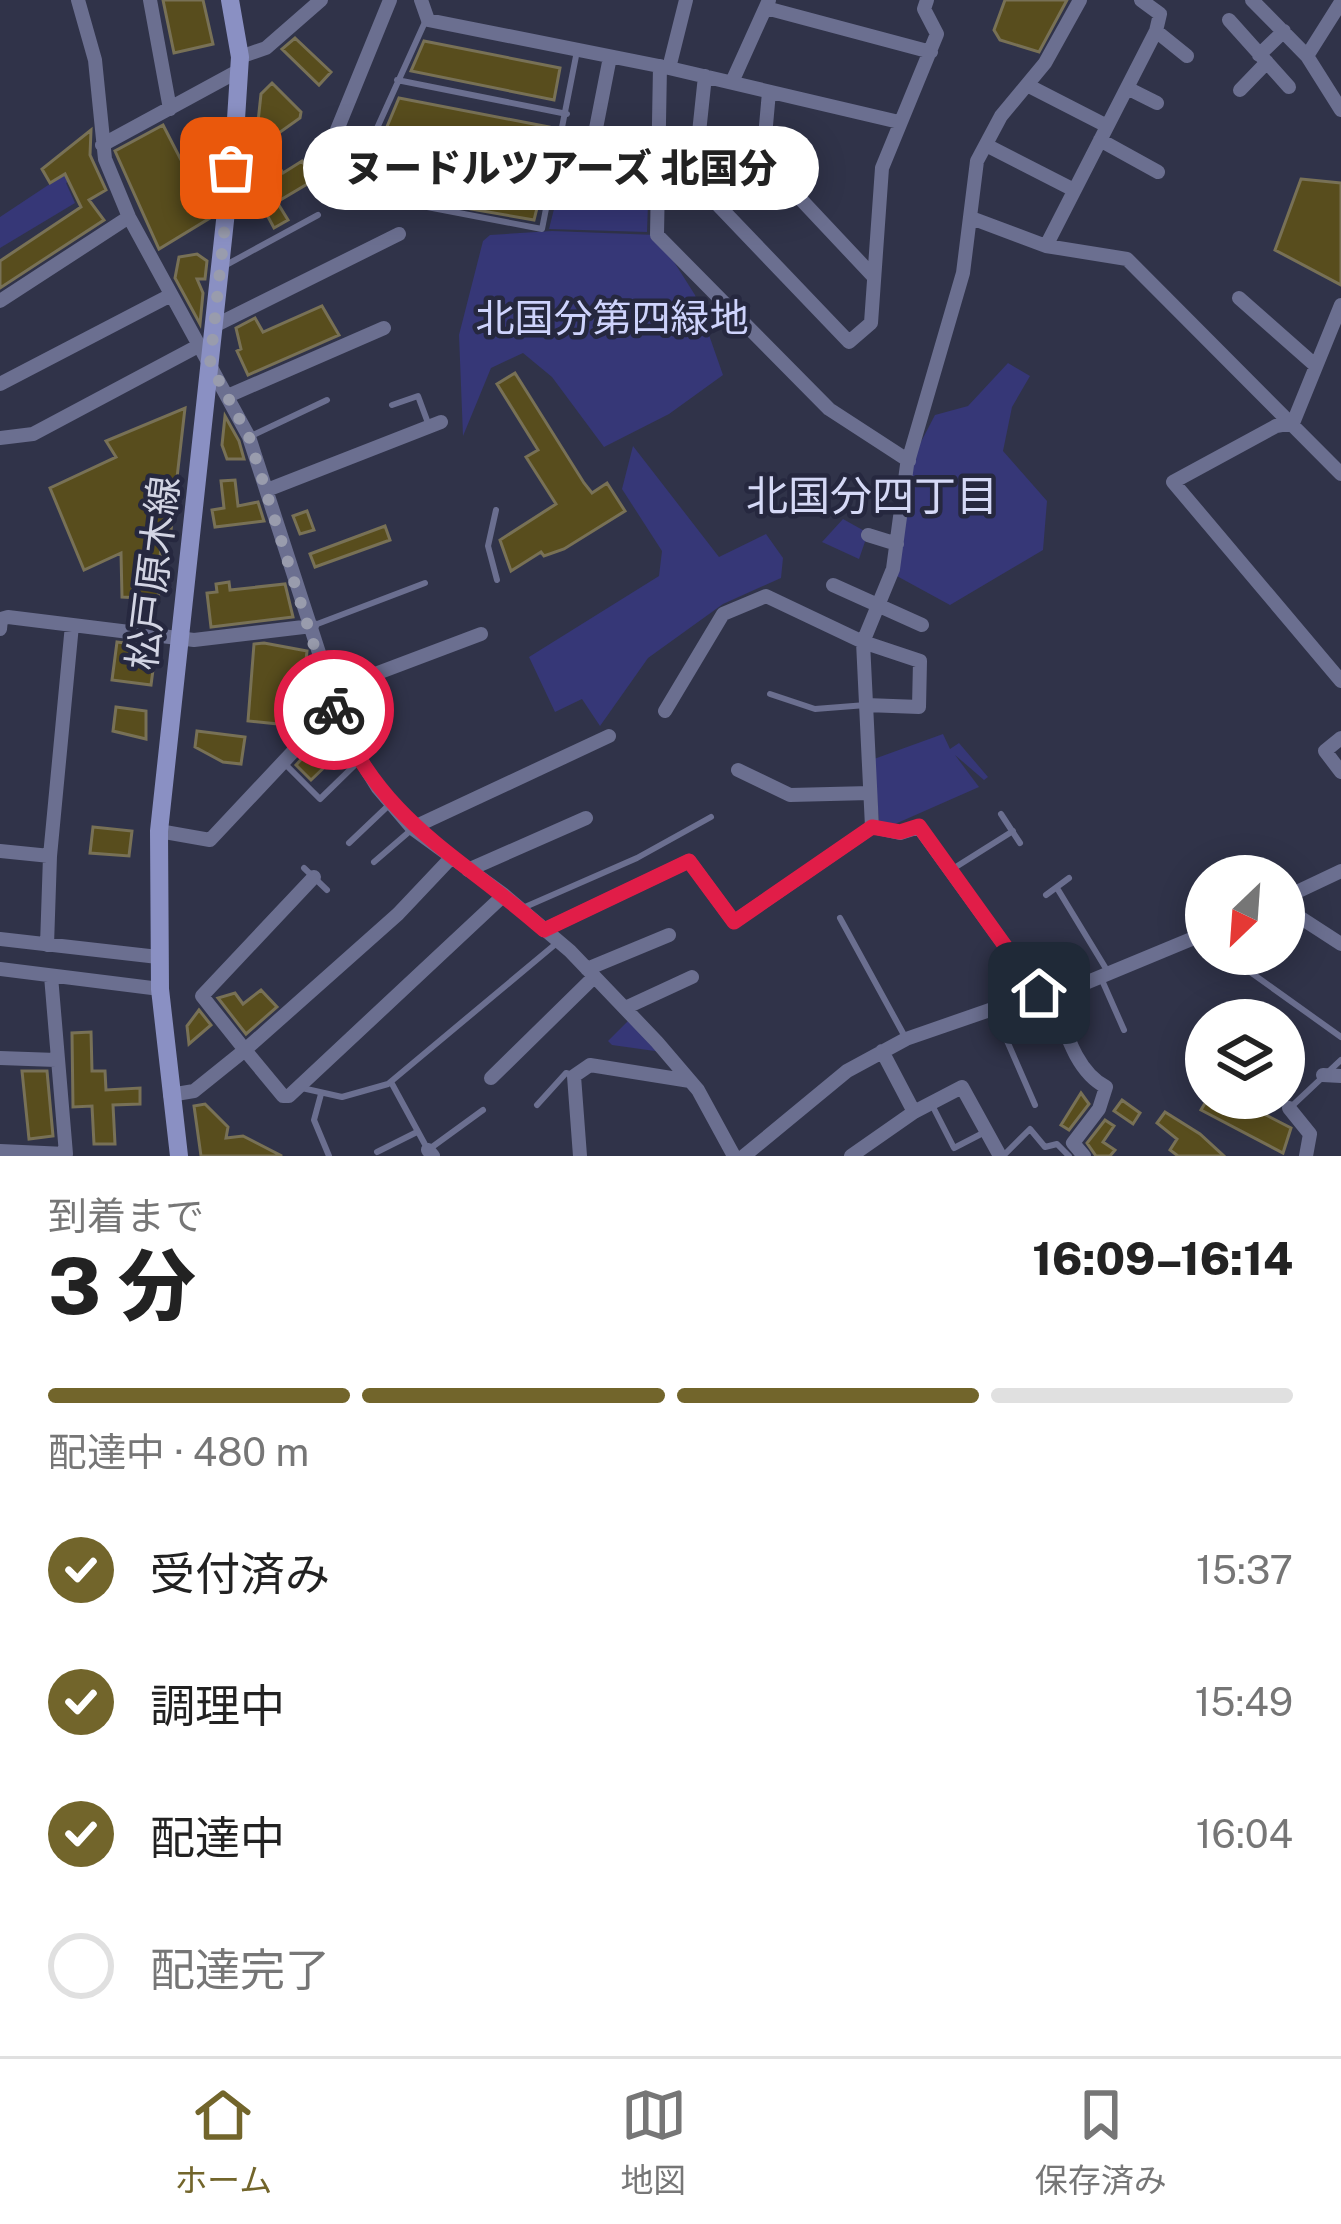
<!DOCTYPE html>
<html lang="ja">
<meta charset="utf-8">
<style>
body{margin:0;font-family:"Public Sans","Noto Sans JP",sans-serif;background:#f2f2f2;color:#222;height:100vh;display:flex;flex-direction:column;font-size:45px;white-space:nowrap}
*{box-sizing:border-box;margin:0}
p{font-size:39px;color:#767676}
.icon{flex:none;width:66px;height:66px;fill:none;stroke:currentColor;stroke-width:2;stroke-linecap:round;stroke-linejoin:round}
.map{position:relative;height:1156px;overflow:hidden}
.sheet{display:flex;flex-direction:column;background:#fff;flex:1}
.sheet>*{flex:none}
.needle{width:78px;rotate:205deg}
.fabs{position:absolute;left:1185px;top:855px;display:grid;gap:24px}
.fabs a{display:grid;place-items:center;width:120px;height:120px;border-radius:50%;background:#fff;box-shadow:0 6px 30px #0003;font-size:60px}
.pin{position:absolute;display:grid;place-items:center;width:102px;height:102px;color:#fff;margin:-51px;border-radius:24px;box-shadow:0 6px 18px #0006}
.courier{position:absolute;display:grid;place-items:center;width:120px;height:120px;margin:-60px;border:9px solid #e11d48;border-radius:50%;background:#fff;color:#222;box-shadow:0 3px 15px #0007}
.bubble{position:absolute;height:84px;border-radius:42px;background:#fff;box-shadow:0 6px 30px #0003;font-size:39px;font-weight:800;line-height:84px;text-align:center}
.overview em{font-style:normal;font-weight:800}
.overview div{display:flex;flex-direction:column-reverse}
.overview{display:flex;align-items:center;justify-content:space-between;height:204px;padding:0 48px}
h1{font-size:78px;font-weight:800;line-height:90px}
.bar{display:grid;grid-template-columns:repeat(4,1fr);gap:18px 12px;align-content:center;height:144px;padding:0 48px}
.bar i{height:15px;border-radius:9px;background:#e0e0e0}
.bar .active{background:#72652b}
.bar p{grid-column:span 4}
ol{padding:0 48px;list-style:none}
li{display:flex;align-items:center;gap:36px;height:132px}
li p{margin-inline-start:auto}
li .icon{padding:12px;border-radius:50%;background:#72652b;color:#fff;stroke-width:4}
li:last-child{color:#767676}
li i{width:66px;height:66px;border:6px solid #e0e0e0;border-radius:50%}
.menu{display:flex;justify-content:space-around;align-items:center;height:168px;border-top:3px solid #e0e0e0;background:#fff;font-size:33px;color:#767676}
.menu a{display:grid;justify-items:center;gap:6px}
.menu .active{color:#72652b}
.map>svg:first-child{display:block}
.green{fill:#363777}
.building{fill:#584d1d;stroke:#787156;stroke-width:3}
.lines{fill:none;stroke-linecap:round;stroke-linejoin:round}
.lane{stroke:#6b6f90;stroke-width:6}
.street{stroke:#6b6f90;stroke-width:14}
.secondary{stroke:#8a90c3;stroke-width:18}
.done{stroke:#999cad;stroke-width:12;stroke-dasharray:0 21.6}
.route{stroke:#e11d48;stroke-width:15}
.labels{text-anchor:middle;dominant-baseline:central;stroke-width:9;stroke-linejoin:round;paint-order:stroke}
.park-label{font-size:39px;fill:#ced3fc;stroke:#26283f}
.street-label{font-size:39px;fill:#d2d4e3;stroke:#26283f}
.neighbourhood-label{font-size:42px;fill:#d5d9f6;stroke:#26283f}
</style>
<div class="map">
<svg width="1341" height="1156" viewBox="0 0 1341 1156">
<rect width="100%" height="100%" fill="#303349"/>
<path class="green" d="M92 156 95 164 66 183 75 203 0 248V217Z
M556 201 648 204 647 232 549 229Z
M552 231 657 235 695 295 723 375 669 414 604 447 552 377 523 353 491 368 463 436 459 335 483 241 490 235Z
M1008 363 1030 376 1012 407 1003 451 1047 501 1043 550 950 605 895 575 912 459 935 415 968 406Z
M633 446 719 557 766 534 783 558 781 578 723 604 648 658 600 726 582 699 555 712 529 657 659 576 662 551 622 489Z
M843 519 868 533 859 559 822 542Z
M943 734 950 749 959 743 988 777 984 780 955 755 979 787 895 824 879 822 874 759Z
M630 1019 662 1052 612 1045 608 1041Z"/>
<path class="building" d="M163 0H203L213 44 174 53Z
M1005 0H1067L1039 52 1000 40 994 30Z
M295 38 331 72 319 85 282 49Z
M424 41 560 68 554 100 411 71Z
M272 83 301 112 300 118 255 150 261 94Z
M399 98 549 127 543 159 386 129Z
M163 125 181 160 202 148 208 159 201 163 206 177 201 180 214 195 210 218 159 249 115 151Z
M91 130 90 155 106 190 89 200 104 220 0 288V261L81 207 65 174 50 183 42 169Z
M272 156 283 173 302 161 314 180 277 202 288 220 274 228 266 213 248 217 252 187 245 192V177Z
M362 158 541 192 534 220 356 189Z
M1301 179 1341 183V285L1275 250Z
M197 254 207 261 205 279H197L203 293 200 324 175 278 179 257Z
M322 306 339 335 248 375 237 351 241 349 236 328 255 318 263 332Z
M515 373 584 483 592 493 607 483 625 511 564 549 544 556 541 552 511 571 500 540 556 504 526 457 538 450 497 384Z
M185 408 171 530 162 535 160 558 154 560 159 599 122 597 121 553 84 570 50 488 116 457 106 441Z
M225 416 239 441 244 459H227L222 445Z
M235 480 238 506 258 502 264 521 215 527 212 510 224 508 221 481Z
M307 511 314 530 300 534 293 516Z
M385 526 390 540 315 567 310 554Z
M229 582 230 590 285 584 293 617 211 627 207 593 217 592 216 584Z
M117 642 156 647 151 685 112 680Z
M264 643 307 651 300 718H289L288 725 248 721 254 644Z
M116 707 146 711V739L113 731Z
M331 727 334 736 323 747 334 758 311 780 296 765Z
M197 731 245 737 241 764 223 762 195 747Z
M93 827 132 831 129 856 90 853Z
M261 990 277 1007 246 1034 218 998 235 993 243 1004Z
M199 1010 211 1025 189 1044 187 1026Z
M91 1032 92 1071H105L106 1090 140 1088V1104L113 1105 115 1144H94L92 1106 73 1107 72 1033Z
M22 1071H47L53 1136 29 1139Z
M1081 1093 1089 1104 1069 1130 1061 1125Z
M1208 1098H1233L1291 1128 1283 1153 1201 1110Z
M1122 1100 1140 1113 1133 1124 1114 1111Z
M205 1104 228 1127 226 1138 243 1136 282 1156H201L194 1106Z
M1165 1112 1200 1134 1224 1156H1178L1170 1150 1177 1139 1157 1123Z
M1105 1120 1114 1126 1103 1142 1115 1150 1110 1156H1096L1087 1143Z"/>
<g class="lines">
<path class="lane" d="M425 22 373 137 376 142 554 173
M397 80 567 114
M391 200 542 229 577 51
M226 265 318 215
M392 405 418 396 428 423
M249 437 327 400
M496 510 488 546 497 580
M312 626 425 583
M770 694 815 709 866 705
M285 764 320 799 361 759
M1001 814 1020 843
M349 843 390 804
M374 862 410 831
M304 868 327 890
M951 870 1013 831
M1057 888 1108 972
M1046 895 1069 878
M525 907 637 858 711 817
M840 918 904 1035
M1225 954 1341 1037
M1101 978 1124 1030
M994 1011 1035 1105
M391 1082 428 1150 483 1110
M302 1088 342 1097 388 1084 558 942
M321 1094 314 1120 329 1156
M931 1103 954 1148 983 1133
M537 1105 566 1073 573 1075
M1292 1106 1341 1060
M377 1152 415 1133
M1003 1156 1030 1129 1045 1147 1057 1144 1069 1156"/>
<path class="street" d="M78 0 95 60 105 159 129 217 249 437 346 736 378 788 412 828 504 895 570 951 657 1042 698 1090 734 1156
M150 0 170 109
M421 0 428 20 669 68 899 122
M1141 0 1160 14 1156 31
M1252 0 1307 56 1341 110
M766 8 931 52
M1229 20 1289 87
M1259 55 1284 31
M1307 56 1341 2
M240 57 266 48 321 0
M610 57 590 159 658 165
M660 66 657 235 829 409 909 461
M669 68 686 0
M705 76 694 180 849 342 871 323 882 168 937 34 924 9 927 0
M732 82 769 0
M1027 85 1107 126
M1127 88 1157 103
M1240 90 1267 62
M769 92 763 159 872 275
M337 130 390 0
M1100 140 1158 172
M102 145 240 70
M986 145 1074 190
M974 219 1046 246 1127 259 1341 474
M1046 246 1156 31 1187 56
M1239 298 1316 366
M0 301 129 217
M214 326 399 234
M0 384 171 295
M230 395 384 328
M1293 423 1276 426 1173 482 1341 681
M1293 423 1341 305
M0 438 33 434 200 345
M267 490 441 422
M868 535 897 544
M833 585 922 625
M0 629 1 619 8 617 194 640 312 626
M330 691 481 634
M665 711 723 614 766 596 863 642 920 661 919 707 866 705
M1341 738 1325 751 1341 772
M738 770 790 795 870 793
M412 828 609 736
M159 831 210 840 334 708
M0 851 50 856 72 625
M468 870 586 818
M314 877 202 996 245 1050 398 914 450 859
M1284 898 1341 871
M1284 907 1341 944
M544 930 689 861 734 922 872 827
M0 939 158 957
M47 945 50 856
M0 969 160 989
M587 969 669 935
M1051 991C1064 1024 1073 1070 1106 1087L1099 1109 1073 1143 1084 1156
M1039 993 919 827 900 833 872 827 863 642 893 569 907 465 963 273 977 161 1001 116 1045 63 1080 0
M625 1008 692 977
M882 1051 914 1112 962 1087 1000 1156
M0 1058 56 1060
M1323 1075 1341 1076
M491 1078 594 977
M170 1095 194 1091 245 1050 283 1096H289L504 895
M1289 1108 1310 1134 1306 1156
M428 1150 433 1156
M0 1151 66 1154 51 976
M580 1156 574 1076 590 1065 690 1081
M744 1156 847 1071 906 1039 1039 993 1083 984 1206 933
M851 1156 914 1112"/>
<path class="secondary" d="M179 1156 160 989 159 831 236 119 240 57 230 0"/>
</g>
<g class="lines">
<path class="done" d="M231 168 210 364 249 437 334 710"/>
<path class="route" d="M334 710C384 825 457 853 544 930L689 861 734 922 872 827 900 832 919 826 1039 993"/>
</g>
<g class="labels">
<g class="park-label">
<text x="612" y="318">北国分第四緑地</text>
</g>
<g class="street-label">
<text transform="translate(153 573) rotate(-83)">松戸原木線</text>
</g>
<g class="neighbourhood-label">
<text x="872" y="495">北国分四丁目</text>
</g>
</g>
</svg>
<div class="fabs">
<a><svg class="needle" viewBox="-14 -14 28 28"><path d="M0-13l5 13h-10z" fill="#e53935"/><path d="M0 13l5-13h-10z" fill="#767676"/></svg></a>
<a><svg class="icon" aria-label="layers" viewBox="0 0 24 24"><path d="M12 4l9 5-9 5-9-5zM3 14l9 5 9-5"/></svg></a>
</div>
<div class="pin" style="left:231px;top:168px;background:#ea580c"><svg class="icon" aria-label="bag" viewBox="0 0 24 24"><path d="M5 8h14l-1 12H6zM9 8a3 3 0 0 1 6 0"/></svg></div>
<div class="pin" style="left:1039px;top:993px;background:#1f2937"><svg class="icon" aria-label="home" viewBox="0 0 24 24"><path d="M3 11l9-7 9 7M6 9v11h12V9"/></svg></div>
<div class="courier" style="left:334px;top:710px"><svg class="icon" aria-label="bike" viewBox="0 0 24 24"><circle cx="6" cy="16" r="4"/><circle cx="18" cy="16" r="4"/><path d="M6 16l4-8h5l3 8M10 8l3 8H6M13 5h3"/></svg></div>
<div class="bubble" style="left:303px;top:126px;width:516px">ヌードルツアーズ 北国分</div>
</div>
<section class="sheet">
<div class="overview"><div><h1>3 分</h1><p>到着まで</p></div><em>16:09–16:14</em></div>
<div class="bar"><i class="active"></i><i class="active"></i><i class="active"></i><i></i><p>配達中 · 480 m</p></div>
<ol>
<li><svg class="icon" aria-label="check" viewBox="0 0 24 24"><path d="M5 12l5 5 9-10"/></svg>受付済み<p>15:37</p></li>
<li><svg class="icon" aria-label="check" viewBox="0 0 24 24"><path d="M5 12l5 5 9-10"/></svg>調理中<p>15:49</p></li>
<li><svg class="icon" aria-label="check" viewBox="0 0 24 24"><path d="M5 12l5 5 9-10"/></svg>配達中<p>16:04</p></li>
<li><i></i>配達完了</li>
</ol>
</section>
<nav class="menu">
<a class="active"><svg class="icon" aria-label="home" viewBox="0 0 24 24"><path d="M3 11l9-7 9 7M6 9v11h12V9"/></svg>ホーム</a>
<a><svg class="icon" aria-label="map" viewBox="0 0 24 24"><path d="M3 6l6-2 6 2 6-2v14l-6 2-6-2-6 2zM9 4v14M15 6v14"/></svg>地図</a>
<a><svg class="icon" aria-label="saved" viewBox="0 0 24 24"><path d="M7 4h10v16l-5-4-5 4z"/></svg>保存済み</a>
</nav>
